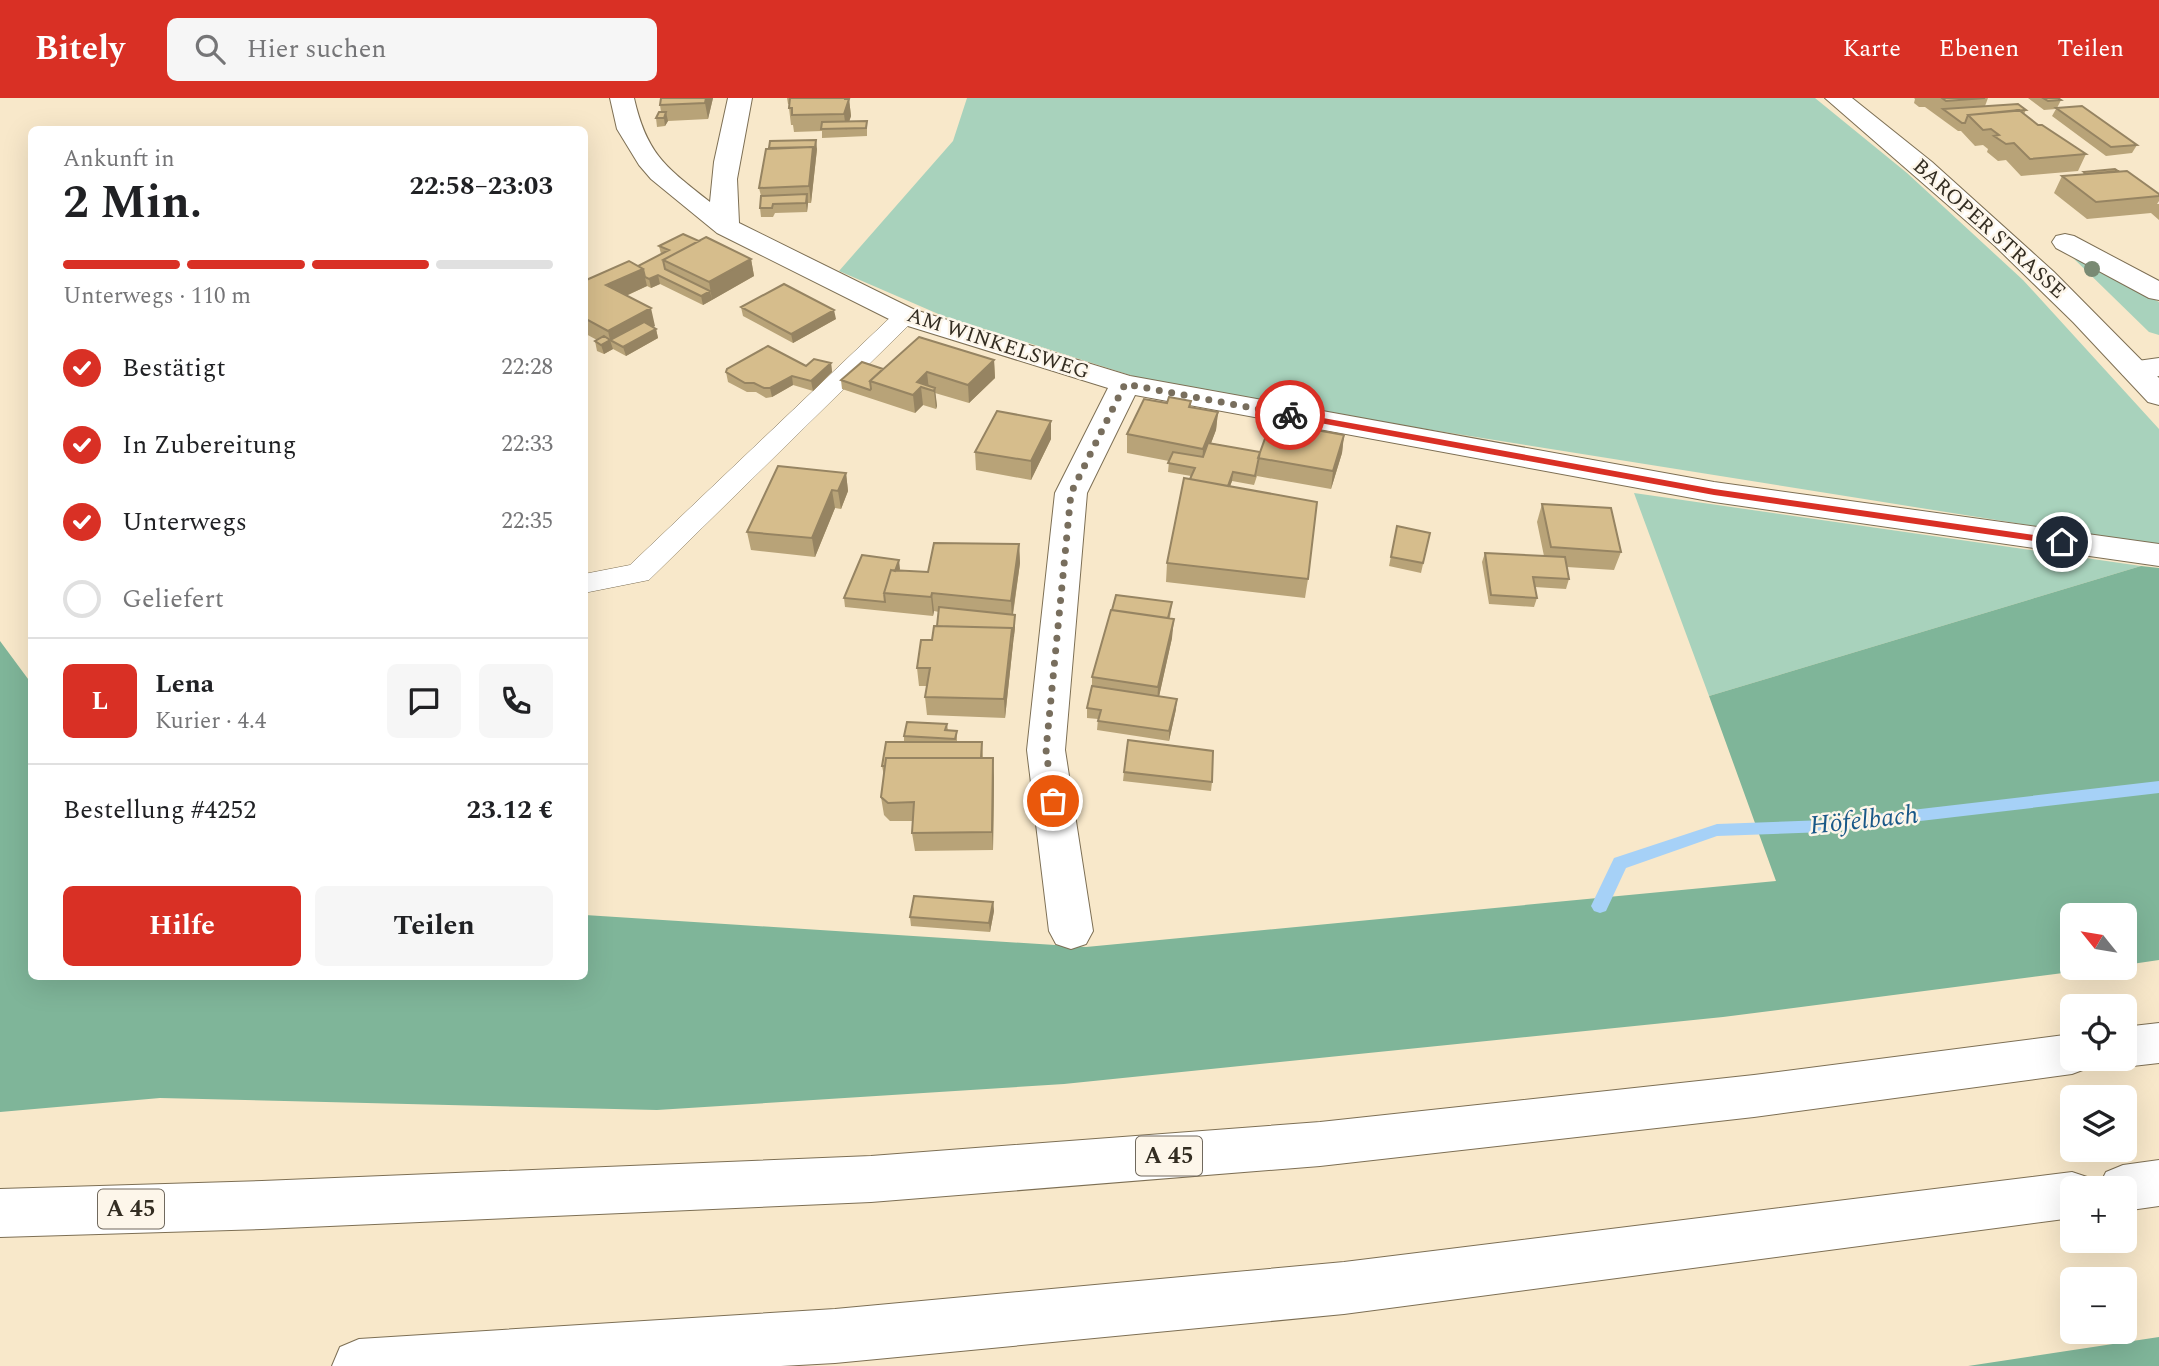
<!DOCTYPE html>
<html lang="de">
<meta charset="utf-8">
<style>
body{margin:0;font-family:Spectral,serif;background:#f6f6f6;color:#202124;height:100vh;display:flex;flex-direction:column;font-size:26px;white-space:nowrap}
*{box-sizing:border-box;margin:0}
p{font-size:23px;color:#757577}
.icon{flex:none;width:38px;height:38px;fill:none;stroke:currentColor;stroke-width:2;stroke-linecap:round;stroke-linejoin:round}
.map{position:relative;flex:1;overflow:hidden}
.panel{position:absolute;left:28px;top:28px;width:560px;height:854px;display:flex;flex-direction:column;background:#fff;border-radius:10px;box-shadow:0 7px 28px #0002}
.panel>*{flex:none}
.needle{width:46px;rotate:300deg}
.tools{position:absolute;left:2060px;top:805px;display:grid;gap:14px}
.tools a{display:grid;place-items:center;width:77px;height:77px;border-radius:10px;background:#fff;box-shadow:0 7px 28px #0002;font-size:35px}
.pin{position:absolute;display:grid;place-items:center;width:60px;height:60px;color:#fff;margin:-30px;border:4px solid #fff;border-radius:50%;box-shadow:0 2px 7px #0007}
.courier{position:absolute;display:grid;place-items:center;width:70px;height:70px;margin:-35px;border:5px solid #d93025;border-radius:50%;background:#fff;color:#222;box-shadow:0 2px 9px #0007}
.headline em{font-style:normal;font-weight:700}
.headline div{display:flex;flex-direction:column-reverse}
.headline{display:flex;align-items:center;justify-content:space-between;height:119px;padding:0 35px}
h1{font-size:46px;font-weight:700;line-height:52px}
.bar{display:grid;grid-template-columns:repeat(4,1fr);gap:10px 7px;align-content:center;height:84px;padding:0 35px}
.bar i{height:9px;border-radius:5px;background:#e0e0e0}
.bar .selected{background:#d93025}
.bar p{grid-column:span 4}
.line{display:flex;align-items:center;gap:18px;padding:0 35px;border-top:2px solid #e0e0e0}
.line div{flex:1}
.round{display:grid;place-items:center;flex:none;width:74px;height:74px;border-radius:10px;background:#f6f6f6}
ol{padding:0 35px;list-style:none}
li{display:flex;align-items:center;gap:21px;height:77px}
li p{margin-inline-start:auto}
li .icon{padding:7px;border-radius:50%;background:#d93025;color:#fff;stroke-width:4}
li:last-child{color:#757577}
li i{width:38px;height:38px;border:4px solid #e0e0e0;border-radius:50%}
.primary-button{display:flex;gap:14px;margin-top:auto;padding:14px 35px}
.primary-button a{flex:1;height:80px;border-radius:10px;background:#d93025;color:#fff;font-size:28px;font-weight:700;line-height:80px;text-align:center}
.primary-button a+a{background:#f6f6f6;color:#202124}
header{display:flex;align-items:center;gap:42px;box-sizing:border-box;height:98px;padding:0 35px;background:#d93025;color:#fff}
header strong{font-size:33px}
nav{display:flex;gap:38px;margin-inline-start:auto;font-size:24px}
.search{width:490px;height:63px;background:#f6f6f6;display:flex;align-items:center;gap:18px;box-sizing:border-box;padding:0 24px;border-radius:10px;color:#757577;font-size:26px}
.map>svg:first-child{display:block}
.green{fill:#a8d2bc}
.forest{fill:#7fb599}
.lines{fill:none;stroke-linecap:round;stroke-linejoin:round}
.stream{fill:#a6d1f7;fill-rule:evenodd}
.lane-casing{stroke:#7d6f54;stroke-width:1}
.street-casing{stroke:#7d6f54;stroke-width:2}
.secondary-casing{stroke:#7d6f54;stroke-width:2}
.highway-casing{stroke:#7d6f54;stroke-width:2}
.lane{fill:#fff;fill-rule:evenodd}
.street{fill:#fff;fill-rule:evenodd}
.secondary{fill:#fff;fill-rule:evenodd}
.highway{fill:#fff;fill-rule:evenodd}
.tree{fill:#798a73}
.wall{fill:#b8a378}
.shaded-wall{fill:#968462}
.building{fill:#d6bd8c;stroke:#968462;stroke-width:2}
.route{fill:#d93025}
.done{stroke:#786e5d;stroke-width:7;stroke-dasharray:0 12.6}
.labels{text-anchor:middle;dominant-baseline:central;stroke-width:5;stroke-linejoin:round;paint-order:stroke}
.far-street-label{font-size:21px;fill:#332d22;stroke:#fdf6ea}
.shield{fill:#fdf6ea;stroke:#70695e;stroke-width:2}
.shield-label{font-size:23px;font-weight:bold;fill:#332d22}
.water-label{font-size:26px;font-style:italic;fill:#195888;stroke:#fdf6ea}
</style>
<header>
<strong>Bitely</strong>
<div class="search"><svg class="icon" aria-label="search" viewBox="0 0 24 24"><circle cx="10" cy="10" r="6"/><path d="M15 15l6 6"/></svg>Hier suchen</div>
<nav><a>Karte</a><a>Ebenen</a><a>Teilen</a></nav>
</header>
<div class="map">
<svg width="2159" height="1268" viewBox="0 0 2159 1268">
<rect width="100%" height="100%" fill="#f8e8ca"/>
<path class="green" d="M967 0H1815L1907 75 2023 182 2159 331V448L1394 326 1136 279 943 218 839 173 953 43Z
M2069 156 2159 204V237L2149 234Z
M1634 395 2141 468 1709 598Z"/>
<path class="forest" d="M2141 468 2159 470V862L2125 867 2124 817H2072V870H2102L1723 919 1064 986 657 1012 160 1000 0 1014V543L31 585 32 878H584L585 817 1086 849 1776 783 1709 598Z
M2159 1239V1268H1968Z"/>
<g class="lines">
<path class="stream" d="M2159 683V695L1826 734 1717 738 1626 770 1606 813 1600 815 1594 813 1591 808 1614 760 1717 726 1826 722Z"/>
<defs>
<path id="lane" d="M905 211 913 213 917 218 913 223 649 482 584 495V476L630 467 897 213Z"/>
<path id="street" d="M610 0H634C647 57 666 69 710 104L714 64 728 0H752L737 81 739 125 915 212 1130 278 1714 384 2159 446V468L1714 404 1135 297 1087 395 1065 652 1093 833 1086 846 1071 851 1056 846 1049 833 1027 652 1055 395 1108 290 895 224 717 135 651 81 639 67 617 31Z
M2065 136 2074 138 2159 183V202L2149 200 2056 150 2052 144 2056 138Z
M2159 260V278L2134 280 2123 277 2119 271 2123 265Z"/>
<path id="secondary" d="M1825 0H1852L1932 64 2054 174 2159 280V307L2148 304 2073 224 1995 148Z"/>
<path id="highway" d="M2159 925V965L2124 969 2108 963 2107 961H2124V929Z
M2072 936V961H2093L2088 970 2072 976 1754 1019 1320 1068 871 1104 262 1131 0 1139V1091L262 1083 871 1058 1320 1024 1754 977Z
M2159 1062V1108L2124 1113V1090H2098L2106 1074 2123 1067Z
M2072 1074 2090 1080 2094 1090H2072V1120L1344 1216 835 1265 781 1268H332L340 1249 359 1241 835 1211 1344 1164Z"/>
</defs>
<use href="#lane" class="lane-casing"/>
<use href="#street" class="street-casing"/>
<use href="#secondary" class="secondary-casing"/>
<use href="#highway" class="highway-casing"/>
<use href="#lane" class="lane"/>
<use href="#street" class="street"/>
<use href="#secondary" class="secondary"/>
<use href="#highway" class="highway"/>
</g>
<circle class="tree" cx="2092" cy="171" r="8"/>
<path class="wall" d="M661 0H713L708 21 668 23 665 28 657 29 656 20 661 14 660 7Z
M787 0H847V1H849L851 18 849 24 867 23V38L822 40V33L794 34 793 27H791L789 10 790 6H788Z
M1914 0H1988L1985 8 2026 12 2024 16 2038 27 2086 56 2078 73 2021 78 2006 62 1998 63 1987 54 1988 51 1983 47 1975 48 1961 33H1958L1925 9H1919L1914 5 1915 1Z
M2028 0H2058L2061 2 2057 10 2137 47 2132 55 2106 58 2052 18 2056 11 2044 12Z
M817 51 811 105H808L807 114 775 115 773 119H761L760 110 761 98 759 90Z
M2084 74 2159 96V103L2157 106H2159V122L2151 115 2087 121 2054 95 2062 78 2082 77Z
M699 143 751 161 754 178 703 207 660 186 651 190 647 188 626 198 655 228 653 229 656 231 658 240 626 258 613 251 604 256 597 253 595 243 597 242 584 235V183L638 168 661 156 659 148Z
M741 209 836 221 793 245 743 218Z
M994 262 995 280 969 305 935 295 937 308 936 311 923 307 915 315 842 291 841 282 883 271Z
M831 265 832 274 813 293 793 287 772 299 766 300 756 294H747L728 284 726 274 806 268Z
M1191 303V309L1218 314 1216 332 1211 345 1260 354 1344 337 1342 355 1331 391 1257 378 1254 387 1232 383 1230 388 1308 481 1305 500 1166 484 1167 465 1191 378 1168 374 1169 363 1127 355V336L1167 305Z
M1051 323V341L1031 382 976 372 975 354Z
M846 375 848 393 841 411 835 410 815 459 751 452 747 434Z
M1542 406 1621 454 1614 472 1567 469 1569 481 1566 491 1535 489 1537 500 1534 509 1489 506 1482 464 1485 455 1544 458 1537 424Z
M1397 428 1430 435 1421 475 1389 468Z
M1019 446 1020 465 1013 517H1015V527L1005 620 927 617 925 599 927 588H919L917 570 932 542 937 528 939 514 934 513 933 518 845 509 844 500 899 462V473L928 474Z
M1172 504 1170 520 1172 540 1159 598 1176 611 1169 643 1097 632 1098 621 1087 620V610L1092 588V579Z
M947 626 948 632 957 633V644H982L983 660 994 679 993 752 915 753 912 735 913 723H890L884 717 881 699 884 678 882 668 904 644V638Z
M1124 674 1212 684 1211 693 1123 683Z
M993 804 994 813 990 834 911 828 910 819Z"/>
<path class="shaded-wall" d="M706 0H713L708 21 705 5Z
M845 0H847V7L849 1 851 18 846 32 844 16Z
M666 14 668 23 665 28 664 20Z
M816 42 817 51 811 105 809 88 813 49Z
M807 96 808 105 807 114 806 105Z
M751 161 754 178 712 202 709 184Z
M643 171 647 188 610 205 606 187Z
M658 177 660 186 651 190 649 181Z
M710 193 712 202 703 207 701 198Z
M651 210 655 228 620 247 610 242 613 251 604 256 601 247 610 242 608 233Z
M834 212 836 221 793 245 791 236Z
M656 231 658 240 626 258 623 249Z
M994 262 995 280 969 305 968 287Z
M831 265 832 274 813 293 811 283Z
M927 274 929 292 921 289 923 307 915 315 913 297 917 284Z
M792 278 793 287 772 299 770 290Z
M935 290 937 308 936 311 934 293Z
M1218 314 1216 332 1202 369 1203 351Z
M1051 323V341L1031 382V363Z
M1344 337 1342 355 1331 391 1333 373Z
M1233 374 1232 383 1224 405V396Z
M846 375 848 393 841 411 838 393Z
M832 392 835 410 815 459 812 440Z
M1019 446 1020 465 1012 521 1011 503Z
M899 462 900 471 892 495H888Z
M932 495 934 513 933 518 931 499Z
M1015 517V527L1005 620 1004 601Z
M1174 521 1172 540 1157 608 1158 589Z
M1177 601 1176 611 1169 643V633Z
M993 660 994 679 993 752 992 734Z
M993 804 994 813 990 834 989 825Z"/>
<path class="building" d="M661 0H706L705 5 660 7Z
M790 0H845V1H849L844 16 792 17V10H789Z
M1942 0H1985L1946 3Z
M2043 0H2058L2061 2 2048 3Z
M2018 6 2026 12 1968 17 1965 25H1962L1943 11Z
M2082 8 2137 47 2111 49 2056 10Z
M2019 12 2038 27H2042L2086 56 2030 61 2014 45 2006 46 1994 38 1999 37 1991 31 1983 32 1968 17Z
M659 14H666L664 20H656Z
M867 23 866 30 821 31 822 24Z
M816 42 814 57 813 49 769 50 770 43Z
M813 49 809 88 759 90 766 51Z
M2115 71 2118 73 2087 76 2084 74Z
M2127 73 2159 96V98L2096 104 2062 78Z
M807 96 806 105 773 106 772 110H760L761 98Z
M683 136 699 143 663 162 665 171 710 193 701 198 658 177 649 181 645 179 643 171 638 168 669 152 659 148Z
M706 139 751 161 709 184 663 162Z
M629 163 643 171 606 187 651 210 608 233 584 220V183Z
M784 186 834 212 791 236 741 209Z
M644 224 656 231 623 249 610 242Z
M604 238 610 242 601 247 595 243Z
M919 239 994 262 968 287 927 274 917 284 935 290 934 293 921 289 913 297 870 283Z
M768 248 806 268 814 261 831 265 811 283 792 278 770 290H764L754 285H745L726 274 727 271Z
M862 264 883 271 870 283 871 291 870 292 841 282Z
M1169 299 1191 303 1189 309 1218 314 1203 351 1127 336 1144 301 1167 305Z
M997 313 1051 323 1031 363 975 354Z
M1271 324 1344 337 1333 373 1258 360Z
M1208 345 1260 354 1255 378 1233 374 1228 388 1190 381 1195 370 1168 365 1173 354 1203 359Z
M778 368 846 375 838 393 832 392 812 440 747 434Z
M1184 380 1317 404 1308 481 1167 465Z
M1542 406 1611 410 1621 454 1551 449Z
M1397 428 1430 435 1423 465 1391 459Z
M934 445 1019 446 1011 503 932 495 931 499 884 495 891 472 928 474Z
M1485 455 1565 459 1569 481 1533 479 1537 500 1491 497Z
M862 457 899 462 895 473 891 472 884 495 885 504 844 500Z
M1116 497 1172 504 1168 520 1112 512Z
M939 509 1015 517 1013 539 1012 530 937 528Z
M1111 512 1174 521 1158 589 1092 579Z
M934 528 1012 530 1004 601 925 599 930 570H917L921 542H932Z
M1092 588 1177 601 1169 633 1098 623 1101 612 1087 610Z
M907 624 947 626 945 632 957 633 955 641 904 638Z
M1128 642 1213 653 1212 684 1124 674Z
M886 644H982L981 660H886L885 668H882Z
M886 660H993L992 734 912 735 914 704 888 705 881 699Z
M914 798 993 804 989 825 910 819Z"/>
<path class="route" d="M1290 314 1714 391 2062 441 2067 444 2062 447 1714 397 1287 319 1285 317Z"/>
<g class="lines">
<path class="done" d="M1053 703 1046 652 1071 395 1125 286 1290 317"/>
</g>
<g class="labels">
<g class="far-street-label">
<text transform="translate(1989 131) rotate(42)">BAROPER STRASSE</text>
<text transform="translate(998 246) rotate(18)">AM WINKELSWEG</text>
</g>
<g class="shield">
<rect x="1136" y="1038.5" width="66" height="39" rx="5"/>
<rect x="98" y="1091.5" width="66" height="39" rx="5"/>
</g>
<g class="shield-label">
<text x="1169" y="1058">A 45</text>
<text x="131" y="1111">A 45</text>
</g>
<g class="water-label">
<text transform="translate(1864 722) rotate(-6)">Höfelbach</text>
</g>
</g>
</svg>
<div class="tools">
<a><svg class="needle" viewBox="-14 -14 28 28"><path d="M0-13l5 13h-10z" fill="#e53935"/><path d="M0 13l5-13h-10z" fill="#757577"/></svg></a>
<a><svg class="icon" aria-label="locate" viewBox="0 0 24 24"><circle cx="12" cy="12" r="6"/><path d="M12 2v4M12 18v4M2 12h4M18 12h4"/></svg></a>
<a><svg class="icon" aria-label="layers" viewBox="0 0 24 24"><path d="M12 4l9 5-9 5-9-5zM3 14l9 5 9-5"/></svg></a>
<a>+</a>
<a>−</a>
</div>
<div class="pin" style="left:1053px;top:703px;background:#ea580c"><svg class="icon" aria-label="bag" viewBox="0 0 24 24"><path d="M5 8h14l-1 12H6zM9 8a3 3 0 0 1 6 0"/></svg></div>
<div class="pin" style="left:2062px;top:444px;background:#1f2937"><svg class="icon" aria-label="home" viewBox="0 0 24 24"><path d="M3 11l9-7 9 7M6 9v11h12V9"/></svg></div>
<div class="courier" style="left:1290px;top:317px"><svg class="icon" aria-label="bike" viewBox="0 0 24 24"><circle cx="6" cy="16" r="4"/><circle cx="18" cy="16" r="4"/><path d="M6 16l4-8h5l3 8M10 8l3 8H6M13 5h3"/></svg></div>
<section class="panel">
<div class="headline"><div><h1>2 Min.</h1><p>Ankunft in</p></div><em>22:58–23:03</em></div>
<div class="bar"><i class="selected"></i><i class="selected"></i><i class="selected"></i><i></i><p>Unterwegs · 110 m</p></div>
<ol>
<li><svg class="icon" aria-label="check" viewBox="0 0 24 24"><path d="M5 12l5 5 9-10"/></svg>Bestätigt<p>22:28</p></li>
<li><svg class="icon" aria-label="check" viewBox="0 0 24 24"><path d="M5 12l5 5 9-10"/></svg>In Zubereitung<p>22:33</p></li>
<li><svg class="icon" aria-label="check" viewBox="0 0 24 24"><path d="M5 12l5 5 9-10"/></svg>Unterwegs<p>22:35</p></li>
<li><i></i>Geliefert</li>
</ol>
<div class="line" style="height:126px"><b class="round" style="background:#d93025;color:#fff">L</b><div><b>Lena</b><p>Kurier · 4.4</p></div><a class="round"><svg class="icon" aria-label="chat" viewBox="0 0 24 24"><path d="M4 5h16v11H9l-5 4z"/></svg></a><a class="round"><svg class="icon" aria-label="phone" viewBox="0 0 24 24"><path d="M5 4h4l2 5-3 2q2 4 5 5l2-3 5 2v4C11 20 4 13 5 4z"/></svg></a></div>
<div class="line" style="height:91px"><div>Bestellung #4252</div><b>23.12 €</b></div>
<div class="primary-button"><a>Hilfe</a><a>Teilen</a></div>
</section>
</div>
